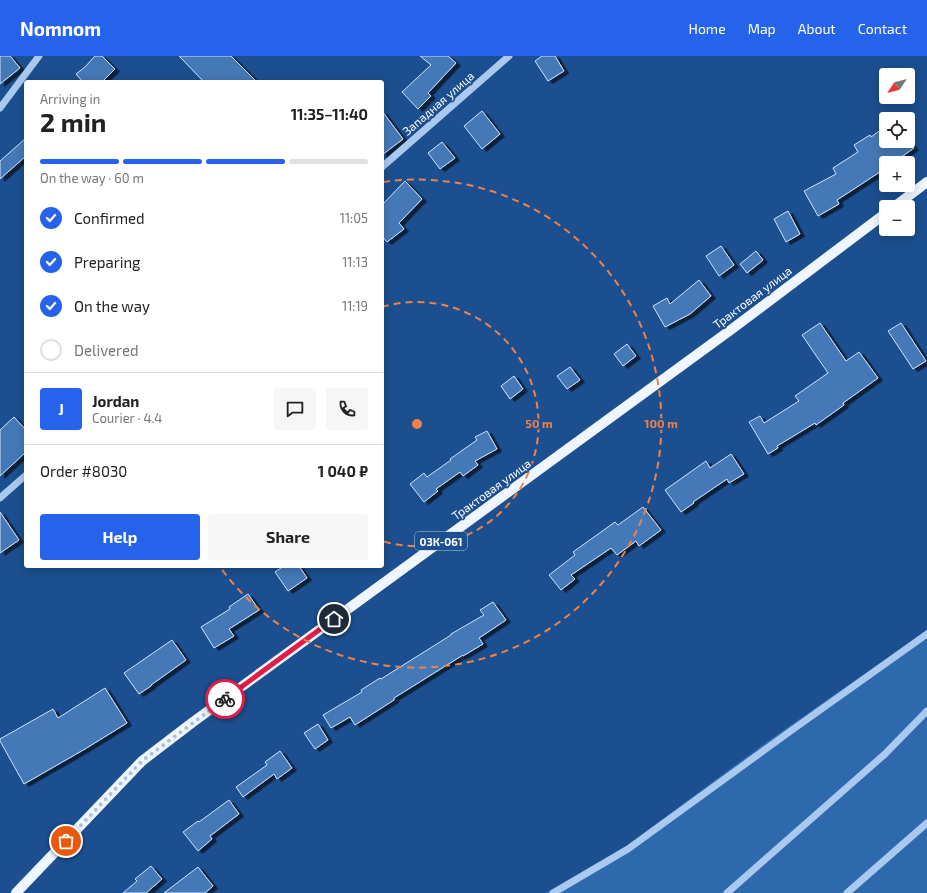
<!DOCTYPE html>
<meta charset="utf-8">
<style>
body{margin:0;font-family:"Exo 2",sans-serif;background:#f6f6f6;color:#222;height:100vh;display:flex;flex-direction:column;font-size:15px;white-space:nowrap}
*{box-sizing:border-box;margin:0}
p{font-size:13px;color:#767676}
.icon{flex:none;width:22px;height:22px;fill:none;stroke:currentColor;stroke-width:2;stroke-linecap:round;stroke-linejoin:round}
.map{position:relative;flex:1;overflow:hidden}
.side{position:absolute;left:24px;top:24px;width:360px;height:488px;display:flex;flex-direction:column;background:#fff;border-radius:4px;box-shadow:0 2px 10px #0003}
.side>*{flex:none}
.needle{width:26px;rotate:235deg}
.controls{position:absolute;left:879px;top:12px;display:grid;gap:8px}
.controls a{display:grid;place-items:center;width:36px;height:36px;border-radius:4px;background:#fff;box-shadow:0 2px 10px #0003;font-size:20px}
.pin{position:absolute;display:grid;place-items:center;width:34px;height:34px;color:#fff;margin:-17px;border:2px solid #fff;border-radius:50%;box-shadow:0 1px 4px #0007}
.courier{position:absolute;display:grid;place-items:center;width:40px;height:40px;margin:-20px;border:3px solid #e11d48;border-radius:50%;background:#fff;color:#222;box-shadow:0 1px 5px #0007}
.headline em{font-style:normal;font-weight:700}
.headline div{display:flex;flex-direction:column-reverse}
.headline{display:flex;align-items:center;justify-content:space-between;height:68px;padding:0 16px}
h1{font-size:26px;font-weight:700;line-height:30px}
.bar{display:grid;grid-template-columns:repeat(4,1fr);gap:6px 4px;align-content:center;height:48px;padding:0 16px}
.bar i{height:5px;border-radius:3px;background:#e0e0e0}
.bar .selected{background:#2563eb}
.bar p{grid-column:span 4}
.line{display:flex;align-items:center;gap:10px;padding:0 16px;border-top:1px solid #e0e0e0}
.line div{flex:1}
.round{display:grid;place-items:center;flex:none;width:42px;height:42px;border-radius:4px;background:#f6f6f6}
ol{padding:0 16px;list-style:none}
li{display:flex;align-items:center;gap:12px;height:44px}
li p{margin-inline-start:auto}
li .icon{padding:4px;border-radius:50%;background:#2563eb;color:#fff;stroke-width:4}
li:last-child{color:#767676}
li i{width:22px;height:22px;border:2px solid #e0e0e0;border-radius:50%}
.cta{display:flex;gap:8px;margin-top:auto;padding:8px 16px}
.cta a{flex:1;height:46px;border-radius:4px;background:#2563eb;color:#fff;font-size:16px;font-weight:700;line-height:46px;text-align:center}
.cta a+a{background:#f6f6f6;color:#222}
header{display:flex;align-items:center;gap:24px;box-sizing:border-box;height:56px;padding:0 20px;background:#2563eb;color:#fff}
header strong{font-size:19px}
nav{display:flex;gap:22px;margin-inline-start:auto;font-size:14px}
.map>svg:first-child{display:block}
.green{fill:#2e69ad}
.building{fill:#4478b7;stroke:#cfe3fa;filter:url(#shadow)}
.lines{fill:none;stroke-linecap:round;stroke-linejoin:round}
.minor{stroke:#a9c9ee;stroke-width:7}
.major{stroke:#f0f6ff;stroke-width:10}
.done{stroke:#afc1d8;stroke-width:4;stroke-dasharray:0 7.2}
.route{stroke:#e11d48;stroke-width:5}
.ring{fill:none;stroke:#ee8249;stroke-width:2;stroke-dasharray:7 5}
.labels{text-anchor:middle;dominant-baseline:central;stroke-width:3.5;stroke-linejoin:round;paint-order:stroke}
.shield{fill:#1b4f8f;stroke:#bbcadd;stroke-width:1}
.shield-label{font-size:11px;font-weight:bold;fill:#fff}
.street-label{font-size:12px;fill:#fff;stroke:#1b4f8f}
.centre{fill:#ee8249;stroke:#1b4f8f;stroke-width:2}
.ring-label{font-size:12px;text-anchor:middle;font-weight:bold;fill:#ee8249;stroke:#1b4f8f;stroke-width:3.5;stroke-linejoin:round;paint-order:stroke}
</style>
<header>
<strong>Nomnom</strong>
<nav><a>Home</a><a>Map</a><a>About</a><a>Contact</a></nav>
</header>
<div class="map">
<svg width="927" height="837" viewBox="0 0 927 837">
<defs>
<filter id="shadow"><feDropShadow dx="4.5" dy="2.5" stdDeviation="0" flood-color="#0009"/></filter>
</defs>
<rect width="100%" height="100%" fill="#1b4f8f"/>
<path class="green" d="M927 574V837H545L626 790 765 687Z"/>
<path class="building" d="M0 0H10L20 12 0 28Z
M95 0H102L115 13 102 26H83L76 18 85 11Z
M179 0H231L257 26H204Z
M420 0H448L456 7 428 37 431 40 418 53 402 36 431 9Z
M542 0H555L564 15 548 25 535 5Z
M382 55 403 83 382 99Z
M482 55 500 78 482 93 464 70Z
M886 70V85H908V84L914 92 893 107H886V112L837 144 839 148 818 160 804 135 836 118 833 112 858 96 854 89 870 79 871 81Z
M26 82V100L0 123V105Z
M442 86 455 102 440 113 428 97Z
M405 125 422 143 399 167 404 173 387 186 382 180V149Z
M788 155 800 178 786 186 774 163Z
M721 190 734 209 719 220 706 200Z
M756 195 763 204 747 217 740 208Z
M699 224 711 240 690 258 665 271 653 250 667 242 670 248Z
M820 267 846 305 859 296 878 322 843 347 844 349 816 369 815 367 777 390 778 392 768 398 749 366 760 360 764 367 799 345 795 340 828 317 802 279Z
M901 267 926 305 913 313 888 275Z
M627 288 636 300 623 310 614 298Z
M570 311 580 324 567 333 557 320Z
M514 320 523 333 510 343 501 330Z
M14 361 26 374V396L0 420V374Z
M487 375 497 393 475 405 478 409 463 420 460 416 436 433 438 435 424 446 410 428 424 417 427 421 451 404 450 403 477 384 475 381Z
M731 398 744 418 729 427 727 423 693 446 694 447 681 456 665 434 706 405 710 412Z
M643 451 661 474 639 490 636 485 617 499 611 492 571 519 575 523 561 534 549 519 575 499 573 496 615 466 618 469Z
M0 456 19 484 0 497Z
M284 510H299L307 522 288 535 275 516Z
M248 538 259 554 229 573 234 580 214 592 201 571 230 553 229 551Z
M493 546 506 564 479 582 483 588 463 600V599L394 642V644L355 669 350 661 331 672 323 659 362 636 361 634 380 622 381 623 451 579V578L484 559 480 554Z
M172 584 186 604 151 629V630L139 638 124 617Z
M105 632 127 667 85 693 24 728 0 685V683L53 653 58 662Z
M318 668 328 684 315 693 304 677Z
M280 695 292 712 277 723 274 718 243 741 236 731 267 709 265 706Z
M229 744 239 758 210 780 212 783 198 795 183 776 198 765 199 766Z
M151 810 162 823 146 837H123L137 825 135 823Z
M198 811 213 830 205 837H164Z"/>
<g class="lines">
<path class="minor" d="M0 52 39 0
M382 111 509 0
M0 442 26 419
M553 837 628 793 792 674 927 578
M727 837 885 698 927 655
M847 837 927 767"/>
<path class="major" d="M894 151 927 126
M16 837 142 705 193 666 732 273 886 157"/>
</g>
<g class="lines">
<path class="done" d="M66 785 142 705 225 643"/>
<path class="route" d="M225 643 334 563"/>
</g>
<g class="ring">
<path d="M382 251A122 122 0 1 1 382 485"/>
<path d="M383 126A244 244 0 1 1 220 511"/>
</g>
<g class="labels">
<rect class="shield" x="415" y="476" width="52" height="18" rx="3"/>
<g class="shield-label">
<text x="441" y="485">03К-061</text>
</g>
<g class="street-label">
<text transform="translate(438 47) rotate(-41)">Западная улица</text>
<text transform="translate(752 241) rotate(-37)">Трактовая улица</text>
<text transform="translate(491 433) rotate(-36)">Трактовая улица</text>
</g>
</g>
<circle cx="417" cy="368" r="6" class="centre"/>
<g class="ring-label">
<text x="539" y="372">50 m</text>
<text x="661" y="372">100 m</text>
</g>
</svg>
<div class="controls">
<a><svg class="needle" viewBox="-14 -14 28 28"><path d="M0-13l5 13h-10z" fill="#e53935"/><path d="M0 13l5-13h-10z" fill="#767676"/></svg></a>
<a><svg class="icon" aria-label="locate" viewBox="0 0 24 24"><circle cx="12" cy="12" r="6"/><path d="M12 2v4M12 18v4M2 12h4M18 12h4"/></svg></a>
<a>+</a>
<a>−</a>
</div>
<div class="pin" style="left:66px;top:785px;background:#ea580c"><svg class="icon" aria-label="bag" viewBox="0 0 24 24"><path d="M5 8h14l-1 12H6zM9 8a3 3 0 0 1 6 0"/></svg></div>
<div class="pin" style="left:334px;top:563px;background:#1f2937"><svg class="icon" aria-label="home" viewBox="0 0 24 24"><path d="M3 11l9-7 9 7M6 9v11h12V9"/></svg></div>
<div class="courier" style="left:225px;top:643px"><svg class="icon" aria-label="bike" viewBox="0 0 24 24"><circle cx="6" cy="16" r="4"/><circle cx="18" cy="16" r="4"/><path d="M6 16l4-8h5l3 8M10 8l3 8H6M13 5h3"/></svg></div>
<section class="side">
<div class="headline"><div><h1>2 min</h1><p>Arriving in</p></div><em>11:35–11:40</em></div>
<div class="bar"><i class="selected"></i><i class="selected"></i><i class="selected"></i><i></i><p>On the way · 60 m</p></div>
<ol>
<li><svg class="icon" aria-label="check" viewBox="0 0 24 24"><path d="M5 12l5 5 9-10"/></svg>Confirmed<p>11:05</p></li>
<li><svg class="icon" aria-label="check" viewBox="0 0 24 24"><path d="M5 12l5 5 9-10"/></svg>Preparing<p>11:13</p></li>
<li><svg class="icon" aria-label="check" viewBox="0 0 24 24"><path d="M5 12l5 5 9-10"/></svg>On the way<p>11:19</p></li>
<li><i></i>Delivered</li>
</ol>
<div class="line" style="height:72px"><b class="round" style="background:#2563eb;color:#fff">J</b><div><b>Jordan</b><p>Courier · 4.4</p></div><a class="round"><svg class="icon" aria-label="chat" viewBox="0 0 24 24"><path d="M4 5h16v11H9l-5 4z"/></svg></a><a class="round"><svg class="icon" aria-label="phone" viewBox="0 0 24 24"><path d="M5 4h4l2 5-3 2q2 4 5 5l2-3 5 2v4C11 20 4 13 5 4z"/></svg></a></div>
<div class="line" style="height:52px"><div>Order #8030</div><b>1 040 ₽</b></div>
<div class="cta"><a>Help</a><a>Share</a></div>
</section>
</div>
